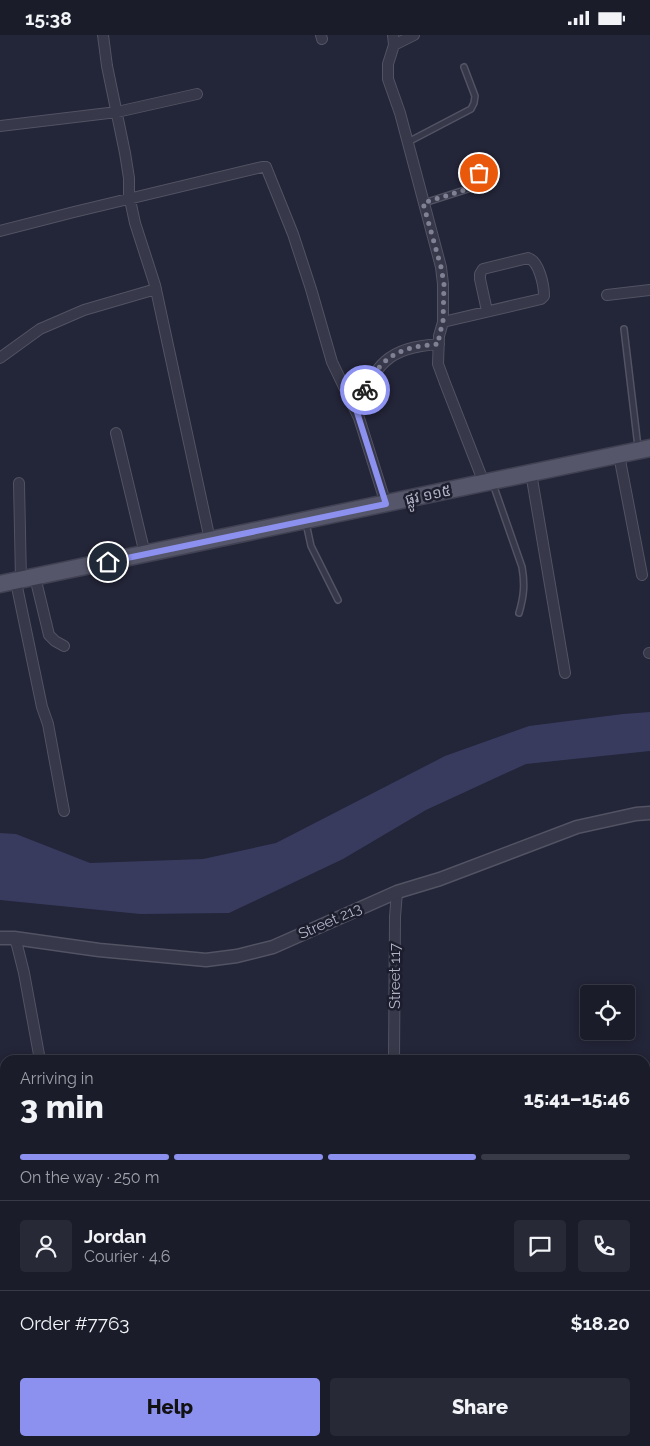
<!DOCTYPE html>
<meta charset="utf-8">
<style>
body{margin:0;font-family:Raleway,"Noto Sans Khmer",sans-serif;background:#272936;color:#f1f3f6;height:100vh;display:flex;flex-direction:column;font-size:19px;white-space:nowrap}
*{box-sizing:border-box;margin:0}
p{font-size:16px;color:#9fa1a8}
.icon{flex:none;width:28px;height:28px;fill:none;stroke:currentColor;stroke-width:2;stroke-linecap:round;stroke-linejoin:round}
.map{position:relative;flex:1;overflow:hidden}
.drawer{position:absolute;left:0px;top:1020px;width:650px;height:391px;display:flex;flex-direction:column;background:#1a1c2a;border-radius:15px 15px 0 0;box-shadow:0 2px 12px #0003,0 0 0 1px #383a47}
.drawer>*{flex:none}
.fabs{position:absolute;left:580px;top:950px;display:grid;gap:10px}
.fabs a{display:grid;place-items:center;width:55px;height:55px;border-radius:5px;background:#1a1c2a;box-shadow:0 2px 12px #0003,0 0 0 1px #383a47;font-size:25px}
.pin{position:absolute;display:grid;place-items:center;width:42px;height:42px;color:#fff;margin:-21px;border:2px solid #fff;border-radius:50%;box-shadow:0 1px 5px #0007}
.courier{position:absolute;display:grid;place-items:center;width:50px;height:50px;margin:-25px;border:4px solid #8c91f0;border-radius:50%;background:#fff;color:#222;box-shadow:0 1px 6px #0007}
.summary em{font-style:normal;font-weight:800}
.summary div{display:flex;flex-direction:column-reverse}
.summary{display:flex;align-items:center;justify-content:space-between;height:85px;padding:0 20px}
h1{font-size:32px;font-weight:800;line-height:38px}
.bar{display:grid;grid-template-columns:repeat(4,1fr);gap:8px 5px;align-content:center;height:60px;padding:0 20px}
.bar i{height:6px;border-radius:4px;background:#383a47}
.bar .selected{background:#8c91f0}
.bar p{grid-column:span 4}
.line{display:flex;align-items:center;gap:12px;padding:0 20px;border-top:1px solid #383a47}
.line div{flex:1}
.round{display:grid;place-items:center;flex:none;width:52px;height:52px;border-radius:5px;background:#272936}
.cta{display:flex;gap:10px;margin-top:auto;padding:10px 20px}
.cta a{flex:1;height:58px;border-radius:5px;background:#8c91f0;color:#111;font-size:20px;font-weight:800;line-height:58px;text-align:center}
.cta a+a{background:#272936;color:#f1f3f6}
.status{display:flex;justify-content:space-between;align-items:center;height:35px;padding:0 25px;background:#1a1c2a;direction:ltr}
.status svg{height:14px;fill:currentColor}
.map>svg:first-child{display:block}
.water{fill:#383b5e}
.lines{fill:none;stroke-linecap:round;stroke-linejoin:round}
.service-casing{stroke:#525363;stroke-width:8}
.minor-casing{stroke:#525363;stroke-width:12}
.tertiary-casing{stroke:#525363;stroke-width:15}
.primary-casing{stroke:#404152;stroke-width:19}
.service{stroke:#373849;stroke-width:5}
.minor{stroke:#373849;stroke-width:10}
.tertiary{stroke:#373849;stroke-width:12}
.primary{stroke:#555669;stroke-width:16}
.done{stroke:#808194;stroke-width:5;stroke-dasharray:0 9}
.route{stroke:#8c91f0;stroke-width:6}
.labels{text-anchor:middle;dominant-baseline:central;stroke-width:5;stroke-linejoin:round;paint-order:stroke}
.street-label{font-size:15px;fill:#b2b3c5;stroke:#1c1d2d}
</style>
<div class="status"><b>15:38</b><svg viewBox="0 0 49 12"><path d="M0 12V9h3v3zM5 12V6h3v6zM10 12V3h3v9zM15 12V0h3v12zM26 1h20v11H26zM47 4h2v5h-2z"/></svg></div>
<div class="map">
<svg width="650" height="1411" viewBox="0 0 650 1411">
<rect width="100%" height="100%" fill="#232538"/>
<path class="water" d="M650 677V716L526 729 426 775 343 824 229 878 140 879 0 865V798L16 799 90 828 203 824 276 808 445 721 529 691 623 679Z"/>
<g class="lines">
<defs>
<path id="service" d="M408 107 471 74 474 68 475 61 464 32
M424 168 468 154 474 149 479 138
M624 294 638 412
M493 449 522 532C525 549 524 561 519 578
M306 488 311 511 338 565"/>
<path id="minor" d="M103 0 107 31 125 118 129 143V160L135 188 155 250 210 505
M321 0 322 4
M393 0 394 10 388 29V44L400 78 441 232 443 249V287L439 301 438 329 445 348 484 448
M394 10 414 0
M0 91 117 77 197 59
M0 196 74 177 262 132H266L293 199 311 254 332 327 359 383 386 469
M607 260 650 255
M443 287 541 264 544 261C544 250 539 226 528 223L483 234 480 239V244L487 276
M0 323 40 294 84 275 156 254
M356 374C377 329 386 313 439 309
M116 398 145 519
M619 420 642 540
M531 438 565 638
M19 448 21 545
M35 542 49 600 55 606 64 611
M14 546 17 552 42 672 48 689 64 776
M649 618H650
M14 903 17 910 24 938 40 1025
M394 1025 395 882 397 857
M645 1360H650
M79 1406V1411
M158 1406V1411
M238 1406V1411
M397 1406 398 1411"/>
<path id="tertiary" d="M0 903H14L99 915 206 925 237 921 273 912 397 857 440 844 577 792 636 779 650 778
M0 1188H5
M645 1193H650"/>
<path id="primary" d="M0 549 650 413"/>
</defs>
<use href="#service" class="service-casing"/>
<use href="#minor" class="minor-casing"/>
<use href="#tertiary" class="tertiary-casing"/>
<use href="#primary" class="primary-casing"/>
<use href="#service" class="service"/>
<use href="#minor" class="minor"/>
<use href="#tertiary" class="tertiary"/>
<use href="#primary" class="primary"/>
</g>
<g class="lines">
<path class="done" d="M365 355C382 319 402 312 439 309V301L443 287 444 249 441 232 423 168 468 154 474 149 479 138"/>
<path class="route" d="M108 527 386 469 356 374 365 355"/>
</g>
<g class="labels">
<g class="street-label">
<text transform="translate(428 460) rotate(-12)">ផ្លូវ ១១៥</text>
<text transform="translate(330 886) rotate(-24)">Street 213</text>
<text transform="translate(395 941) rotate(-90)">Street 117</text>
</g>
</g>
</svg>
<div class="fabs">
<a><svg class="icon" aria-label="locate" viewBox="0 0 24 24"><circle cx="12" cy="12" r="6"/><path d="M12 2v4M12 18v4M2 12h4M18 12h4"/></svg></a>
</div>
<div class="pin" style="left:479px;top:138px;background:#ea580c"><svg class="icon" aria-label="bag" viewBox="0 0 24 24"><path d="M5 8h14l-1 12H6zM9 8a3 3 0 0 1 6 0"/></svg></div>
<div class="pin" style="left:108px;top:527px;background:#1f2937"><svg class="icon" aria-label="home" viewBox="0 0 24 24"><path d="M3 11l9-7 9 7M6 9v11h12V9"/></svg></div>
<div class="courier" style="left:365px;top:355px"><svg class="icon" aria-label="bike" viewBox="0 0 24 24"><circle cx="6" cy="16" r="4"/><circle cx="18" cy="16" r="4"/><path d="M6 16l4-8h5l3 8M10 8l3 8H6M13 5h3"/></svg></div>
<section class="drawer">
<div class="summary"><div><h1>3 min</h1><p>Arriving in</p></div><em>15:41–15:46</em></div>
<div class="bar"><i class="selected"></i><i class="selected"></i><i class="selected"></i><i></i><p>On the way · 250 m</p></div>
<div class="line" style="height:90px"><a class="round"><svg class="icon" aria-label="person" viewBox="0 0 24 24"><circle cx="12" cy="8" r="4"/><path d="M4 21q1-7 8-7t8 7"/></svg></a><div><b>Jordan</b><p>Courier · 4.6</p></div><a class="round"><svg class="icon" aria-label="chat" viewBox="0 0 24 24"><path d="M4 5h16v11H9l-5 4z"/></svg></a><a class="round"><svg class="icon" aria-label="phone" viewBox="0 0 24 24"><path d="M5 4h4l2 5-3 2q2 4 5 5l2-3 5 2v4C11 20 4 13 5 4z"/></svg></a></div>
<div class="line" style="height:65px"><div>Order #7763</div><b>$18.20</b></div>
<div class="cta"><a>Help</a><a>Share</a></div>
</section>
</div>
